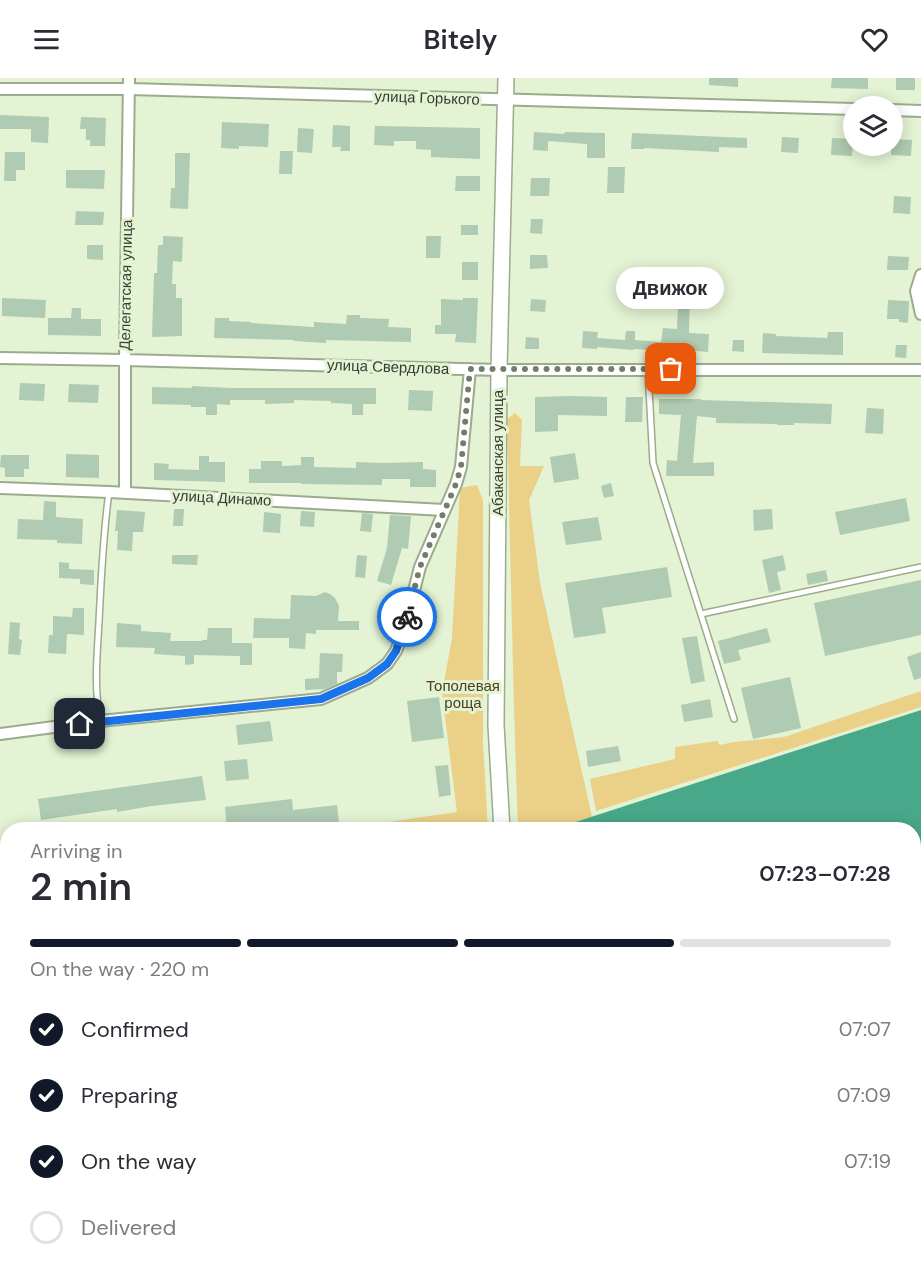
<!DOCTYPE html>
<meta charset="utf-8">
<style>
body{margin:0;font-family:"DM Sans",sans-serif;background:#f2f2f3;color:#2b2b33;height:100vh;display:flex;flex-direction:column;font-size:22px;white-space:nowrap}
*{box-sizing:border-box;margin:0}
p{font-size:20px;color:#7c7c81}
.icon{flex:none;width:33px;height:33px;fill:none;stroke:currentColor;stroke-width:2;stroke-linecap:round;stroke-linejoin:round}
.map{position:relative;flex:1;overflow:hidden}
.sheet{position:absolute;left:0px;top:744px;width:921px;height:452px;display:flex;flex-direction:column;background:#fff;border-radius:24px 24px 0 0;box-shadow:0 3px 15px #0003}
.sheet>*{flex:none}
.buttons{position:absolute;left:843px;top:18px;display:grid;gap:12px}
.buttons a{display:grid;place-items:center;width:60px;height:60px;border-radius:50%;background:#fff;box-shadow:0 3px 15px #0003;font-size:30px}
.pin{position:absolute;display:grid;place-items:center;width:51px;height:51px;color:#fff;margin:-26px;border-radius:12px;box-shadow:0 3px 9px #0006}
.courier{position:absolute;display:grid;place-items:center;width:60px;height:60px;margin:-30px;border:4px solid #1a73e8;border-radius:50%;background:#fff;color:#222;box-shadow:0 2px 8px #0007}
.bubble{position:absolute;height:42px;border-radius:21px;background:#fff;box-shadow:0 3px 15px #0003;font-size:20px;font-weight:600;line-height:42px;text-align:center}
.overview em{font-style:normal;font-weight:600}
.overview div{display:flex;flex-direction:column-reverse}
.overview{display:flex;align-items:center;justify-content:space-between;height:102px;padding:0 30px}
h1{font-size:39px;font-weight:600;line-height:45px}
.bar{display:grid;grid-template-columns:repeat(4,1fr);gap:9px 6px;align-content:center;height:72px;padding:0 30px}
.bar i{height:8px;border-radius:4px;background:#e1e1e2}
.bar .active{background:#111827}
.bar p{grid-column:span 4}
ol{padding:0 30px;list-style:none}
li{display:flex;align-items:center;gap:18px;height:66px}
li p{margin-inline-start:auto}
li .icon{padding:6px;border-radius:50%;background:#111827;color:#fff;stroke-width:4}
li:last-child{color:#7c7c81}
li i{width:33px;height:33px;border:3px solid #e1e1e2;border-radius:50%}
header{display:flex;justify-content:space-between;align-items:center;height:78px;padding:0 30px;background:#fff;font-size:27px;font-weight:600}
.map>svg:first-child{display:block}
.green{fill:#ebd088}
.water{fill:#48a88a}
.building{fill:#afcbb3}
.lines{fill:none;stroke-linecap:round;stroke-linejoin:round}
.lane-casing{stroke:#9cab8d;stroke-width:8}
.street-casing{stroke:#9cab8d;stroke-width:14}
.secondary-casing{stroke:#9cab8d;stroke-width:16}
.primary-casing{stroke:#9cab8d;stroke-width:18}
.lane{stroke:#fff;stroke-width:5}
.street{stroke:#fff;stroke-width:10}
.secondary{stroke:#fff;stroke-width:14}
.primary{stroke:#fff;stroke-width:15}
.done{stroke:#737d6a;stroke-width:6;stroke-dasharray:0 10.8}
.route{stroke:#1a73e8;stroke-width:8}
.labels{text-anchor:middle;dominant-baseline:central;stroke-width:6;stroke-linejoin:round;paint-order:stroke}
.street-label{font-size:15px;fill:#373e31;stroke:#e3f3d3}
.park-label{font-size:15px;fill:#4c401e;stroke:#e3f3d3}
</style>
<header><svg class="icon" aria-label="menu" viewBox="0 0 24 24"><path d="M4 6h16M4 12h16M4 18h16"/></svg>Bitely<svg class="icon" aria-label="heart" viewBox="0 0 24 24"><path d="M12 20l-8-8c-3-5 5-10 8-4 3-6 11-1 8 4z"/></svg></header>
<div class="map">
<svg width="921" height="1195" viewBox="0 0 921 1195">
<rect width="100%" height="100%" fill="#e3f3d3"/>
<path class="green" d="M515 335 522 342 520 388H544L529 422 540 505 592 739 554 751H518L514 631 507 341Z
M477 407 483 423V664L488 751H340L457 734 442 615 452 560 460 410Z
M921 613V629L596 733 590 701 675 681V669L717 663 720 667 734 664 784 659Z
M0 794H7V826H0Z"/>
<path class="water" d="M921 632V895L914 897V752L554 751Z
M0 826H8L7 1081H0Z"/>
<path class="building" d="M709 0H738V9L709 7Z
M832 0H868V11L831 10Z
M896 0H915V12H896Z
M0 37 49 39 48 65 31 64V51H0Z
M81 39 106 40 105 68H90V62H86V51H80Z
M222 44 269 46 268 69 239 68V71L221 70Z
M333 47 350 48V73H340L341 69H332Z
M375 48 480 50V81L431 79V72L416 71V63H394V68L374 67Z
M298 50 314 51 312 75 297 74Z
M534 54 564 56 565 54 605 55V80H587V66L548 63V73L533 72Z
M632 55 747 60V70L719 69V74L644 70V71H631Z
M782 59 799 60 798 75 781 74Z
M832 60 853 61 852 78 831 77Z
M892 61 912 62 911 78 891 77Z
M280 73H293L292 96H279Z
M5 74H25V92H16V103H4Z
M175 75H190L188 131 170 130 171 110H175Z
M608 89H625L624 115H607Z
M66 92H105L104 111 66 110Z
M456 98H480V113H455Z
M531 100H550L549 118H530Z
M894 118 911 119 910 136 893 135Z
M76 133 104 134 103 147H75Z
M531 141H543L542 156 530 155Z
M461 147H478V157H461Z
M163 158 183 159 182 184 173 183 172 206H176V220H182V258L152 259 154 195H157L158 167H163Z
M426 158H441L440 180H426Z
M87 167H103V182L87 181Z
M530 177H547L548 190 530 191Z
M888 178 909 179 908 192H887Z
M462 184H478V202H462Z
M690 207 689 255 709 256 708 274 688 272V275L634 271V272L597 269V271L582 270 583 253 598 254 597 260 625 262 626 253H635V262L661 264 663 250 677 251 678 230H668V208Z
M2 220 46 222 45 240 2 238Z
M463 220H478L476 265 455 264 456 256H435V247H441V221L463 222Z
M531 221 546 222 545 234 530 233Z
M888 222 909 223 908 245 899 244V241H887Z
M72 230H81V241H101V258L48 257V240H71Z
M347 237H360V240L389 241 388 249 411 250V264L326 262V265L294 263V262L214 260 215 240H229V243L251 244V245L314 249V244L346 246Z
M828 254H843V277L762 275 763 255 776 256V258L827 260Z
M526 259 539 260V271H525Z
M733 262H744V274L732 273Z
M896 267H907L906 280 895 279Z
M20 305 45 306 44 323 19 322Z
M69 306 99 307 98 325 68 324Z
M192 308 230 310H376V326H363V337H352V326L331 325V323L294 322V325L265 326V322H230V327L217 326V337H206V329H191V327L152 326V309L192 310Z
M409 312 433 313 432 333 408 332Z
M571 318 607 319V338L558 337V353L535 354V319Z
M626 319H643L642 344H625Z
M659 321H701V322L832 326 831 346 794 345V347H777V346L716 345V340L697 338 693 385 714 384V398H666L667 382 677 383 681 337 659 336Z
M867 330 884 331 883 356 865 355Z
M575 375 579 401 554 405 550 379Z
M66 376 99 377V400L66 399Z
M1 377H29V391H24V399H5V390L0 389Z
M199 378H209V384H225V404L154 402V385L169 386 168 391 199 392Z
M301 379H314V389L356 390V384L383 385 423 384V391L436 392V409H410V401H382V407L301 406V405H249V391H261V383H282V388L301 387Z
M611 405 614 418 604 420 601 408Z
M906 420 910 443 840 457 835 434Z
M44 423 56 424V439L83 441 82 466 57 465V462L17 461 18 441 43 442Z
M174 431H184L183 448H173Z
M772 431 773 451 754 453 753 432Z
M117 432 145 434 143 454H133L132 473 117 472 118 453H115Z
M301 433 315 434 314 449 300 448Z
M264 434 281 436 280 455 263 454Z
M362 435 373 436 371 454 360 453Z
M390 437 411 438 408 471 402 470 391 507 377 503 387 470Z
M598 439 602 462 566 467 562 444Z
M172 477H198L197 487 172 486Z
M357 477 367 478 365 500 355 499Z
M783 477 786 492 777 494 781 512 769 515 762 482Z
M59 484 69 485V491L94 492V507L80 506V501L59 500Z
M667 489 672 519 602 530 606 555 574 560 565 505Z
M826 492 828 503 808 507 806 496Z
M921 502V557L825 578 814 525Z
M325 514 330 516 335 520 339 528 338 543H359V552H316V556L306 555 305 571 289 570V560H253L254 540 290 541 291 517 316 518Z
M73 530H84V557L67 556 66 576 48 575 49 557H53V538L72 539Z
M10 544 20 545 19 561 22 562 20 577 8 576Z
M117 545 141 547V553L171 555 170 563H202V562H207L208 550H232V565H252V587H240V578L194 577V586L185 587V578L154 576 155 570 116 569Z
M767 550 771 564 738 572 741 582 724 586 718 563Z
M697 558 705 603 691 606 682 560Z
M921 574V600L914 602 907 579Z
M320 575 343 576 342 594H337V606L325 611 305 612V601L319 600Z
M790 599 801 650 753 661 741 610Z
M439 619 444 660 412 664 407 623Z
M710 621 713 639 684 644 681 627Z
M270 643 273 663 238 667 236 647Z
M618 668 621 683 588 689 586 673Z
M247 681 249 701 226 703 224 683Z
M448 687 451 717 439 719 435 688Z
M202 698 206 722 152 728 117 734V731L41 742 38 721Z
M292 721 293 732 337 727 339 744 307 747V745L248 752H227L225 729Z"/>
<g class="lines">
<defs>
<path id="lane" d="M648 292 653 385 734 641
M701 536 921 489
M100 642C94 610 97 577 99 544 101 501 103 457 109 414
M684 1188 686 1195"/>
<path id="street" d="M0 11H129L854 31
M892 32 921 33
M921 197 916 213 921 236
M0 280 125 282 499 292H921
M0 410 109 414 444 432
M125 415V282L129 0
M0 656 100 643 321 621 368 600 387 586 396 573 404 552 420 489 456 406 461 389 470 291
M914 952 921 950
M0 1112 8 1113
M634 1188 636 1195
M826 1188 828 1195
M208 1195 210 1188"/>
<path id="secondary" d="M914 1181 921 1180
M853 1195 884 1188"/>
<path id="primary" d="M502 752 496 647 499 292 506 0
M550 1188 551 1195"/>
</defs>
<use href="#lane" class="lane-casing"/>
<use href="#street" class="street-casing"/>
<use href="#secondary" class="secondary-casing"/>
<use href="#primary" class="primary-casing"/>
<use href="#lane" class="lane"/>
<use href="#street" class="street"/>
<use href="#secondary" class="secondary"/>
<use href="#primary" class="primary"/>
</g>
<g class="lines">
<path class="done" d="M407 539 420 489 456 406 461 389 470 291H671"/>
<path class="route" d="M80 646 321 621 368 600 387 586 396 573 407 539"/>
</g>
<g class="labels">
<g class="street-label">
<text transform="translate(427 20) rotate(2)">улица Горького</text>
<text transform="translate(126 207) rotate(-89)">Делегатская улица</text>
<text transform="translate(388 289) rotate(2)">улица Свердлова</text>
<text transform="translate(498 375) rotate(-90)">Абаканская улица</text>
<text transform="translate(222 420) rotate(3)">улица Динамо</text>
</g>
<g class="park-label">
<text x="463" y="608">Тополевая<tspan x="463" dy="17">роща</tspan></text>
</g>
</g>
</svg>
<div class="buttons">
<a><svg class="icon" aria-label="layers" viewBox="0 0 24 24"><path d="M12 4l9 5-9 5-9-5zM3 14l9 5 9-5"/></svg></a>
</div>
<div class="pin" style="left:671px;top:291px;background:#ea580c"><svg class="icon" aria-label="bag" viewBox="0 0 24 24"><path d="M5 8h14l-1 12H6zM9 8a3 3 0 0 1 6 0"/></svg></div>
<div class="pin" style="left:80px;top:646px;background:#1f2937"><svg class="icon" aria-label="home" viewBox="0 0 24 24"><path d="M3 11l9-7 9 7M6 9v11h12V9"/></svg></div>
<div class="courier" style="left:407px;top:539px"><svg class="icon" aria-label="bike" viewBox="0 0 24 24"><circle cx="6" cy="16" r="4"/><circle cx="18" cy="16" r="4"/><path d="M6 16l4-8h5l3 8M10 8l3 8H6M13 5h3"/></svg></div>
<div class="bubble" style="left:616px;top:189px;width:108px">Движок</div>
<section class="sheet">
<div class="overview"><div><h1>2 min</h1><p>Arriving in</p></div><em>07:23–07:28</em></div>
<div class="bar"><i class="active"></i><i class="active"></i><i class="active"></i><i></i><p>On the way · 220 m</p></div>
<ol>
<li><svg class="icon" aria-label="check" viewBox="0 0 24 24"><path d="M5 12l5 5 9-10"/></svg>Confirmed<p>07:07</p></li>
<li><svg class="icon" aria-label="check" viewBox="0 0 24 24"><path d="M5 12l5 5 9-10"/></svg>Preparing<p>07:09</p></li>
<li><svg class="icon" aria-label="check" viewBox="0 0 24 24"><path d="M5 12l5 5 9-10"/></svg>On the way<p>07:19</p></li>
<li><i></i>Delivered</li>
</ol>
</section>
</div>
